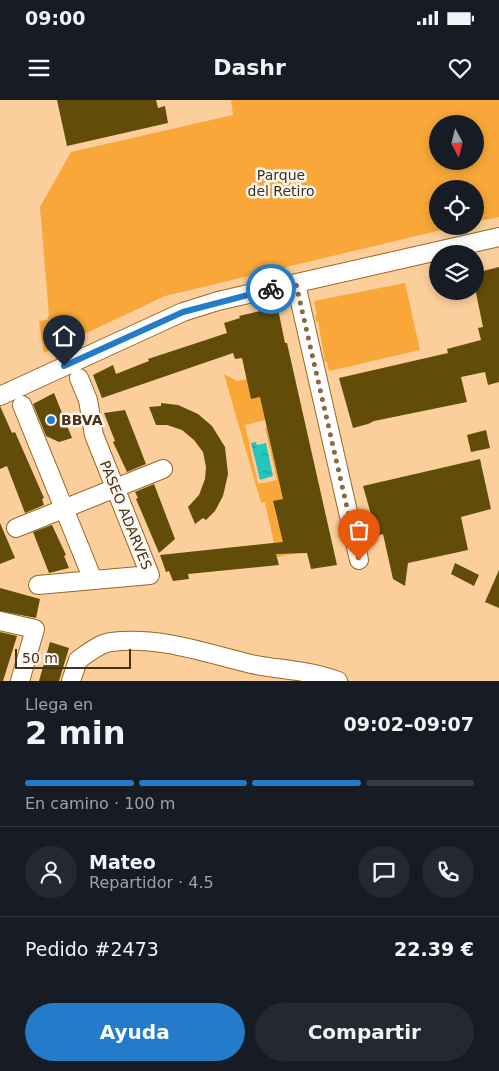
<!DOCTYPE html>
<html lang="es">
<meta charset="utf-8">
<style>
body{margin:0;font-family:"DejaVu Sans",sans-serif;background:#242831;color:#f1f3f6;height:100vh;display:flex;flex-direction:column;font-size:19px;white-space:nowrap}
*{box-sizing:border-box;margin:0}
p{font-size:16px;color:#9ea1a6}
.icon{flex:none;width:28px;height:28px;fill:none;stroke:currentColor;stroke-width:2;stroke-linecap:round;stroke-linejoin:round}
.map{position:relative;height:581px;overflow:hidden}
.panel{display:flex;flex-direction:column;background:#171b24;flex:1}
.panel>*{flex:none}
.needle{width:32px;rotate:173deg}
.fabs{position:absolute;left:429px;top:15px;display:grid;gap:10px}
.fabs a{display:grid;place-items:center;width:55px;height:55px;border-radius:50%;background:#171b24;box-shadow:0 2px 8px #0003;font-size:25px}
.scale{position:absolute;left:15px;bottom:12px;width:116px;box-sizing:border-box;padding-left:5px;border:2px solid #483217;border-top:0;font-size:14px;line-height:18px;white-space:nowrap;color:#483217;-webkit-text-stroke:4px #fcf7f0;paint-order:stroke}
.pin{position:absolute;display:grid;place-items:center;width:42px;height:42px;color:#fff;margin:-51px -21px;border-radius:50% 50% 50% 0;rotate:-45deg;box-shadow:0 0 5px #0007}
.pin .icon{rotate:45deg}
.courier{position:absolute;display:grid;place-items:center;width:50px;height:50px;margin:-25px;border:4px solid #237bc9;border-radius:50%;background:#fff;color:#222;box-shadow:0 1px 6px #0007}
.head em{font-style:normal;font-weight:600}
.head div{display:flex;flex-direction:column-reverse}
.head{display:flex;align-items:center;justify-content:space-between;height:85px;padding:0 25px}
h1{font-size:32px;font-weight:600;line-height:38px}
.bar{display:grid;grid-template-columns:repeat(4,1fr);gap:8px 5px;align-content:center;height:60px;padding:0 25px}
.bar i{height:6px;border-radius:4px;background:#363941}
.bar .active{background:#237bc9}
.bar p{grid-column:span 4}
.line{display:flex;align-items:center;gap:12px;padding:0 25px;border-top:1px solid #363941}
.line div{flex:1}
.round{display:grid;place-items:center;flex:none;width:52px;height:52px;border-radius:26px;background:#242831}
.button{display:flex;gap:10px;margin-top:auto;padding:10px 25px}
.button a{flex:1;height:58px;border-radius:30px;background:#237bc9;color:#fff;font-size:20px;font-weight:600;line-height:58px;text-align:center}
.button a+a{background:#242831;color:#f1f3f6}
.status{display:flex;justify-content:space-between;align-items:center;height:35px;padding:0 25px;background:#171b24;direction:ltr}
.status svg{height:14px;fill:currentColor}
header{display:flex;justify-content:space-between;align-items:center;height:65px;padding:0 25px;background:#171b24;font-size:22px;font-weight:600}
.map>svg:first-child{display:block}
.green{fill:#f8a738;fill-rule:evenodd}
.water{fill:url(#water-ripples)}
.building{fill:#614c09}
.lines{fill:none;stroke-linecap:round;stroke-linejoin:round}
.minor-casing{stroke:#9a6824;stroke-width:20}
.minor{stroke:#fff;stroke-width:18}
.done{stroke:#876945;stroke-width:5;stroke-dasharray:0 9}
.route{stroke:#237bc9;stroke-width:6}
.poi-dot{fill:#237bc9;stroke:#fcf7f0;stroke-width:2}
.labels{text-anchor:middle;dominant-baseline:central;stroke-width:5;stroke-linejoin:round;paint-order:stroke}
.park-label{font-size:14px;fill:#3f301e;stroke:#fcf7f0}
.poi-label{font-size:14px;font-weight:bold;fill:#483217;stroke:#fcf7f0;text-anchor:start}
.street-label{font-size:14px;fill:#483217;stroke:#fcf7f0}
</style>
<div class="status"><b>09:00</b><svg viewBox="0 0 49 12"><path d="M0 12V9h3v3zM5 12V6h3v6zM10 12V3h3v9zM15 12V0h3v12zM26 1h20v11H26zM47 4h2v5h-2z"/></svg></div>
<header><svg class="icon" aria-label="menu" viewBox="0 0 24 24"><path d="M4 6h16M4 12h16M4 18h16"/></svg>Dashr<svg class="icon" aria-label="heart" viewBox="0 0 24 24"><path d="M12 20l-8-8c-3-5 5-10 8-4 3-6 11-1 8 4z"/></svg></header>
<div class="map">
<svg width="499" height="581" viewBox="0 0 499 581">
<defs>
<pattern id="water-ripples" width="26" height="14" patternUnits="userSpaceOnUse" patternTransform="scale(1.25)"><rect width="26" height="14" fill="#24c6be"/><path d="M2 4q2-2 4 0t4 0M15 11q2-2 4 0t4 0" fill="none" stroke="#21a199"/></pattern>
</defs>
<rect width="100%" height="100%" fill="#fbce9b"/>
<path class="green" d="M231 0H499V117L475 122V89H438V126H458L165 196 44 253 39 221 47 220 49 215 40 107 71 52 233 15ZM438 24H475V61H438Z
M405 183 420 250 329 271 327 262H325L318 221 316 222 315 215H317L314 201Z
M224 274 237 281 247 279 251 299 260 297 266 320 245 325 258 384 277 380 265 328 267 327 283 399 273 402 278 423 288 421 296 453 277 457 265 402 261 403Z"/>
<path class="water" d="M256 342 257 345 266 343 273 376 260 380 251 343Z"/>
<path class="building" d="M57 0H156L158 8 165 6 168 23 67 46Z
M499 167V282L488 285 485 272 461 277 467 302 374 321 368 324 353 328 339 278 448 253 447 249 481 240 478 228 483 227 475 188 480 187 477 176 484 174 483 171Z
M269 209V211L278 209 285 243H287L337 465 311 469 307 453 276 454 279 465 188 474 189 479 173 481 169 471 166 472 160 455 283 442 273 401 283 399 260 297 251 299 242 258 235 259 233 253 102 298 93 275 113 265 116 274 149 261 148 259 227 233 224 223 240 218 239 216Z
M54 293 72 338 59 342 46 336 33 304Z
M161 303 178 305 198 314 212 326 225 347 228 374 223 396 215 411 206 420 203 418 195 424 188 407 199 395 205 379 206 367 203 352 194 340 182 330 167 325H156L149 307 161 306Z
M0 306 12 333 15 332 44 398 42 399 44 405 25 413 7 366 0 369Z
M125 310 146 364 127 372 113 342 115 341 104 313Z
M486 330 490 348 471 352 467 335Z
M480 359 491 409 461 417 468 450 408 463 405 486 393 479 383 434 377 436 363 386Z
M154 384 175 439 159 453 136 399 138 398 135 392Z
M0 423 15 458 0 464Z
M52 425 66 455 64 456 69 468 49 473 33 432Z
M455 463 479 475 474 486 451 474Z
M499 470V508L485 502Z
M0 488 40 499 36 518 0 511Z
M0 532 17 536 3 581H0Z
M50 542 69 548 59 581H39Z"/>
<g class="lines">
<defs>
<path id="minor" d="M296 184 359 460
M0 296 183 212 218 201 499 137
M22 305 93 480
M16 428 163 369
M38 485 150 475 94 335 88 300 79 278
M0 521 35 529 20 581
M71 581 78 560C87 554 100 543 111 542 160 536 205 553 251 564 281 570 309 570 338 581"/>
</defs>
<use href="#minor" class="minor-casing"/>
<use href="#minor" class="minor"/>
</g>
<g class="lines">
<path class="done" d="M271 189 296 184 359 460"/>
<path class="route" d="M64 266 183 212 271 189"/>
</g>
<circle class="poi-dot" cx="51" cy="320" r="5"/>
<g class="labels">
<g class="park-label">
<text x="281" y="75">Parque<tspan x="281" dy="16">del Retiro</tspan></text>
</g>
<g class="poi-label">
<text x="61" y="320">BBVA</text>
</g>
<g class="street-label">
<text transform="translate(126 415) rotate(68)">PASEO ADARVES</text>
</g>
</g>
</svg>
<div class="fabs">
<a><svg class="needle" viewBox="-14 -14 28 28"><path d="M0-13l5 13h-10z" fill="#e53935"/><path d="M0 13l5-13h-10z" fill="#9ea1a6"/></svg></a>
<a><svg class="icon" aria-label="locate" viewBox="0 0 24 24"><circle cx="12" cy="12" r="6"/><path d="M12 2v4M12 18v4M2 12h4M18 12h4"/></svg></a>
<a><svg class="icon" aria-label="layers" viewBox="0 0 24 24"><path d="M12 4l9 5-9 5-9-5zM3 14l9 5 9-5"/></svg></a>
</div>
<div class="scale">50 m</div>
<div class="pin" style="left:359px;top:460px;background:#ea580c"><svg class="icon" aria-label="bag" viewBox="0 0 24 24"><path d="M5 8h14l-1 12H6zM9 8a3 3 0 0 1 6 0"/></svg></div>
<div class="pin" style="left:64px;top:266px;background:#1f2937"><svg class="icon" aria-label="home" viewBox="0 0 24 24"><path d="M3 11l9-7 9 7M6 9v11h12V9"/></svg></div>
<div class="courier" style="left:271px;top:189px"><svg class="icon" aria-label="bike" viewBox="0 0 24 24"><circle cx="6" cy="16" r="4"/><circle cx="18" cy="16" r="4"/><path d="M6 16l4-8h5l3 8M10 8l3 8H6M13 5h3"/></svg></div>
</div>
<section class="panel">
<div class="head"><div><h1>2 min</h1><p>Llega en</p></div><em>09:02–09:07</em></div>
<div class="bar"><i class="active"></i><i class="active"></i><i class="active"></i><i></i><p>En camino · 100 m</p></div>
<div class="line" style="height:90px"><a class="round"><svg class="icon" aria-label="person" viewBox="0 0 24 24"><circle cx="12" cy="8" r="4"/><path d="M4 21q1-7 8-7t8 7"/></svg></a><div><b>Mateo</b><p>Repartidor · 4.5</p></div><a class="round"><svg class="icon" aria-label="chat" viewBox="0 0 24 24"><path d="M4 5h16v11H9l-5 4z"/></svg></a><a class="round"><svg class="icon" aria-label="phone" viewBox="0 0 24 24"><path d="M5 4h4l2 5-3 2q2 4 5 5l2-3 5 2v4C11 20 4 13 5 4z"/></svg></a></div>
<div class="line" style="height:65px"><div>Pedido #2473</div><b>22.39 €</b></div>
<div class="button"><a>Ayuda</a><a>Compartir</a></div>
</section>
